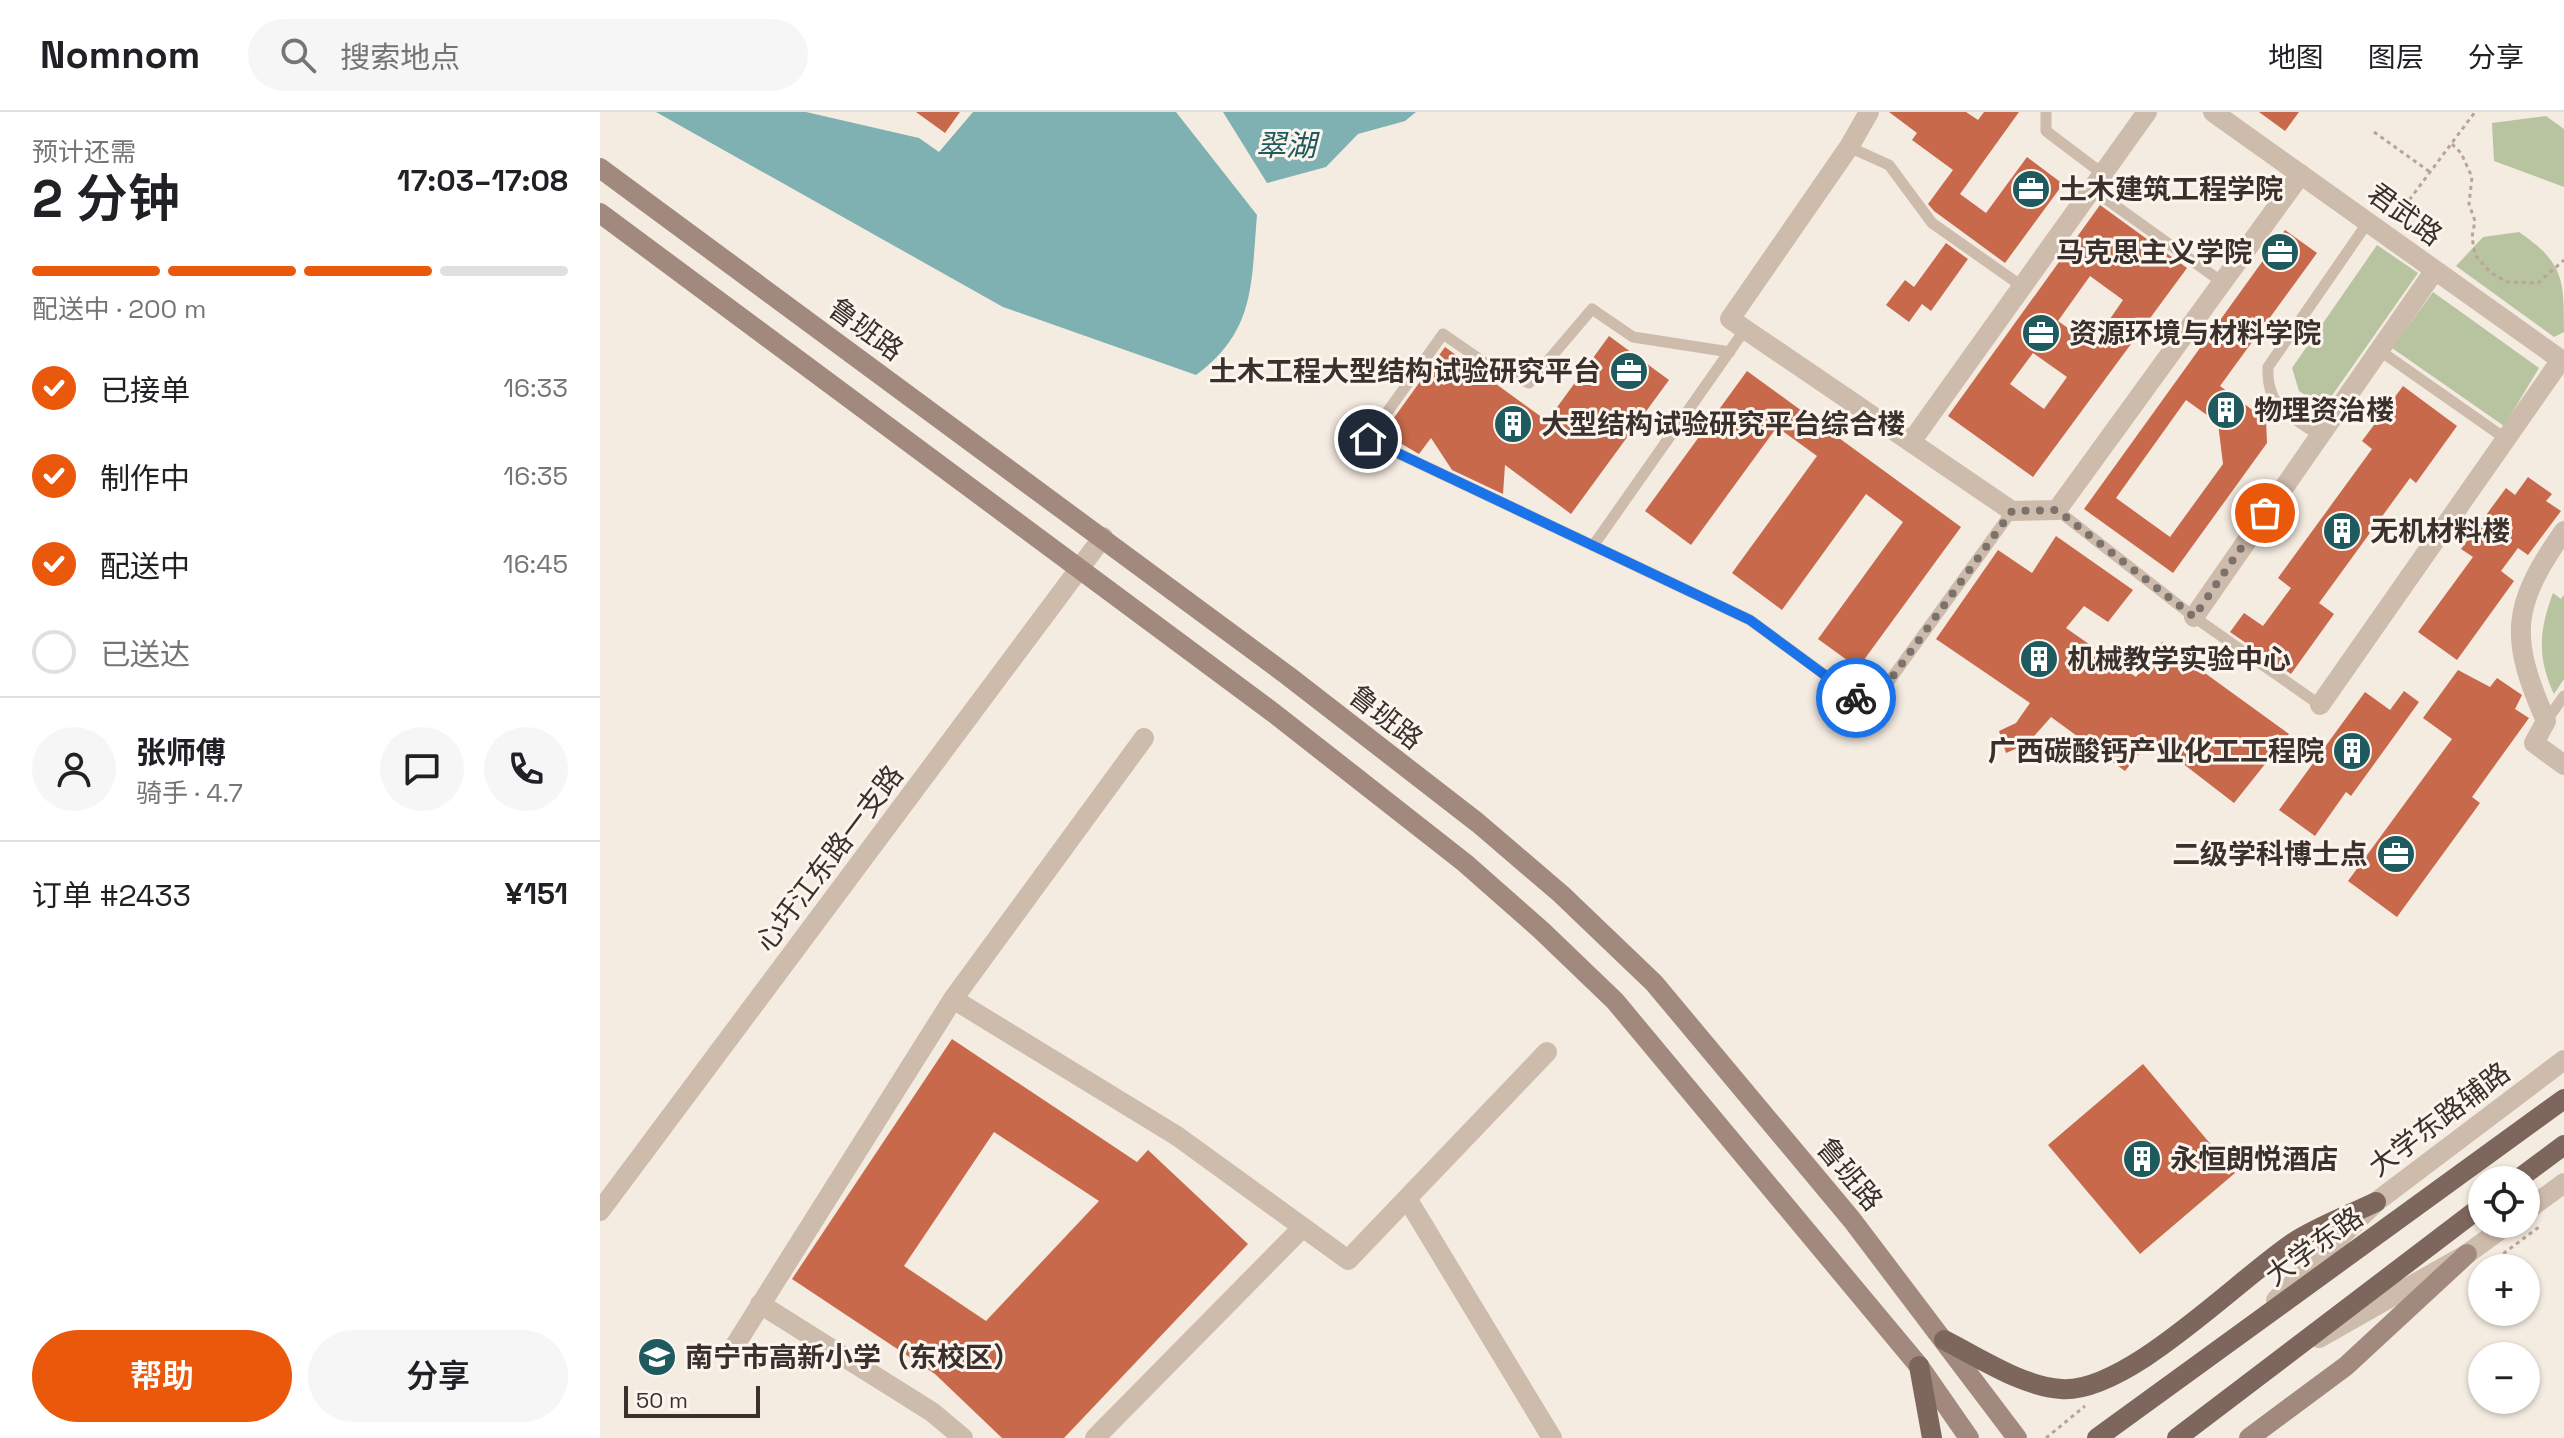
<!DOCTYPE html>
<html lang="zh">
<meta charset="utf-8">
<style>
body{margin:0;font-family:"Space Grotesk","Noto Sans SC",sans-serif;background:#f6f6f6;color:#202124;height:100vh;display:flex;flex-direction:column;font-size:30px;white-space:nowrap}
*{box-sizing:border-box;margin:0}
p{font-size:26px;color:#757577}
.icon{flex:none;width:44px;height:44px;fill:none;stroke:currentColor;stroke-width:2;stroke-linecap:round;stroke-linejoin:round}
.map{position:relative;flex:1;overflow:hidden}
.panel{display:flex;flex-direction:column;background:#fff;width:600px}
.panel>*{flex:none}
.tools{position:absolute;left:1868px;top:1054px;display:grid;gap:16px}
.tools a{display:grid;place-items:center;width:72px;height:72px;border-radius:50%;background:#fff;box-shadow:0 2px 6px #0004;font-size:40px}
.scale{position:absolute;left:24px;bottom:20px;width:136px;box-sizing:border-box;padding-left:8px;border:4px solid #3b302b;border-top:0;font-size:22px;line-height:28px;white-space:nowrap;color:#3b302b;-webkit-text-stroke:6px #fbf5ee;paint-order:stroke}
.pin{position:absolute;display:grid;place-items:center;width:68px;height:68px;color:#fff;margin:-34px;border:4px solid #fff;border-radius:50%;box-shadow:0 2px 8px #0007}
.courier{position:absolute;display:grid;place-items:center;width:80px;height:80px;margin:-40px;border:6px solid #1a73e8;border-radius:50%;background:#fff;color:#222;box-shadow:0 2px 10px #0007}
.summary em{font-style:normal;font-weight:600}
.summary div{display:flex;flex-direction:column-reverse}
.summary{display:flex;align-items:center;justify-content:space-between;height:136px;padding:0 32px}
h1{font-size:52px;font-weight:600;line-height:60px}
.bar{display:grid;grid-template-columns:repeat(4,1fr);gap:12px 8px;align-content:center;height:96px;padding:0 32px}
.bar i{height:10px;border-radius:6px;background:#e0e0e0}
.bar .selected{background:#ea580c}
.bar p{grid-column:span 4}
.line{display:flex;align-items:center;gap:20px;padding:0 32px;border-top:2px solid #e0e0e0}
.line div{flex:1}
.round{display:grid;place-items:center;flex:none;width:84px;height:84px;border-radius:42px;background:#f6f6f6}
ol{padding:0 32px;list-style:none}
li{display:flex;align-items:center;gap:24px;height:88px}
li p{margin-inline-start:auto}
li .icon{padding:8px;border-radius:50%;background:#ea580c;color:#fff;stroke-width:4}
li:last-child{color:#757577}
li i{width:44px;height:44px;border:4px solid #e0e0e0;border-radius:50%}
.primary-button{display:flex;gap:16px;margin-top:auto;padding:16px 32px}
.primary-button a{flex:1;height:92px;border-radius:48px;background:#ea580c;color:#fff;font-size:32px;font-weight:600;line-height:92px;text-align:center}
.primary-button a+a{background:#f6f6f6;color:#202124}
header{display:flex;align-items:center;gap:48px;box-sizing:border-box;height:112px;padding:0 40px;background:#fff;border-bottom:2px solid #e0e0e0}
header strong{font-size:38px}
nav{display:flex;gap:44px;margin-inline-start:auto;font-size:28px}
.search{width:560px;height:72px;background:#f6f6f6;display:flex;align-items:center;gap:20px;box-sizing:border-box;padding:0 28px;border-radius:44px;color:#757577;font-size:30px}
main{display:flex;flex:1;min-height:0}
.map>svg:first-child{display:block}
.green{fill:#b8c4a0}
.water{fill:#7fb0b2}
.building{fill:#c8694b;fill-rule:evenodd}
.lines{fill:none;stroke-linecap:round;stroke-linejoin:round}
.path{stroke:#b9a596;stroke-width:3;stroke-dasharray:4 4;stroke-linecap:butt}
.service{stroke:#cdbbac;stroke-width:11}
.minor{stroke:#cdbbac;stroke-width:20}
.tertiary{stroke:#cdbbac;stroke-width:20}
.secondary{stroke:#a18a7d;stroke-width:20}
.primary{stroke:#7d675c;stroke-width:20}
.done{stroke:#7c716b;stroke-width:8;stroke-dasharray:0 14.4}
.route{stroke:#1a73e8;stroke-width:10}
.labels{text-anchor:middle;dominant-baseline:central;stroke-width:6;stroke-linejoin:round;paint-order:stroke}
.poi-label{font-size:28px;font-weight:bold;fill:#3b302b;stroke:#fbf5ee;text-anchor:start}
.street-label{font-size:28px;fill:#3b302b;stroke:#fbf5ee}
.water-label{font-size:30px;font-style:italic;fill:#1f5a5e;stroke:#fbf5ee}
</style>
<header>
<strong>Nomnom</strong>
<div class="search"><svg class="icon" aria-label="search" viewBox="0 0 24 24"><circle cx="10" cy="10" r="6"/><path d="M15 15l6 6"/></svg>搜索地点</div>
<nav><a>地图</a><a>图层</a><a>分享</a></nav>
</header>
<main>
<section class="panel">
<div class="summary"><div><h1>2 分钟</h1><p>预计还需</p></div><em>17:03–17:08</em></div>
<div class="bar"><i class="selected"></i><i class="selected"></i><i class="selected"></i><i></i><p>配送中 · 200 m</p></div>
<ol>
<li><svg class="icon" aria-label="check" viewBox="0 0 24 24"><path d="M5 12l5 5 9-10"/></svg>已接单<p>16:33</p></li>
<li><svg class="icon" aria-label="check" viewBox="0 0 24 24"><path d="M5 12l5 5 9-10"/></svg>制作中<p>16:35</p></li>
<li><svg class="icon" aria-label="check" viewBox="0 0 24 24"><path d="M5 12l5 5 9-10"/></svg>配送中<p>16:45</p></li>
<li><i></i>已送达</li>
</ol>
<div class="line" style="height:144px"><a class="round"><svg class="icon" aria-label="person" viewBox="0 0 24 24"><circle cx="12" cy="8" r="4"/><path d="M4 21q1-7 8-7t8 7"/></svg></a><div><b>张师傅</b><p>骑手 · 4.7</p></div><a class="round"><svg class="icon" aria-label="chat" viewBox="0 0 24 24"><path d="M4 5h16v11H9l-5 4z"/></svg></a><a class="round"><svg class="icon" aria-label="phone" viewBox="0 0 24 24"><path d="M5 4h4l2 5-3 2q2 4 5 5l2-3 5 2v4C11 20 4 13 5 4z"/></svg></a></div>
<div class="line" style="height:104px"><div>订单 #2433</div><b>¥151</b></div>
<div class="primary-button"><a>帮助</a><a>分享</a></div>
</section>
<div class="map">
<svg width="1964" height="1326" viewBox="0 0 1964 1326">
<rect width="100%" height="100%" fill="#f4ebe1"/>
<path class="green" d="M1946 4 1964 17V75L1894 49 1892 11Z
M1919 120C1964 151 1964 167 1964 220L1954 225 1856 154 1883 125Z
M1777 133 1818 161 1724 295 1699 279 1692 256Z
M1833 180 1939 256 1904 314 1792 236Z
M1953 481 1961 487 1964 483V567L1954 582C1937 545 1939 519 1953 481Z"/>
<path class="water" d="M56 0H206L319 26 339 40 373 0H576L657 103C651 171 656 219 596 263L403 195Z
M623 0H816L805 9 758 22 726 55 667 71Z"/>
<path class="building" d="M316 0H360L345 21Z
M1289 0H1366L1378 8 1384 0H1419L1360 82 1386 101 1427 45 1463 72 1405 151 1334 99 1328 92 1353 58 1312 28 1317 21Z
M1659 0H1699L1685 19Z
M1500 93 1587 156 1433 365 1348 304ZM1490 164 1523 188 1492 233 1458 209ZM1433 241 1467 265 1444 297 1410 272Z
M1685 118 1717 141 1620 274 1666 308 1667 331 1573 461 1484 397ZM1586 288 1618 311 1623 352 1570 425 1516 386Z
M1346 131 1368 147 1331 199 1322 192 1309 210 1286 193 1305 168 1314 175Z
M1009 224 1069 268 971 402 905 353 903 382 852 358 831 326 819 342 783 321 845 235 947 309Z
M1147 259 1361 415 1258 556 1218 527 1303 410 1266 382 1182 498 1132 461 1217 344 1177 315 1091 433 1045 399Z
M1803 274 1857 314 1816 371 1810 366 1719 491 1734 502 1691 562 1630 520 1644 501 1663 514 1691 476 1678 466 1772 337 1762 329Z
M1928 365 1952 382 1946 389 1961 399 1928 443 1918 436 1901 459 1914 469 1857 548 1818 520 1873 445 1861 437 1906 376 1915 383Z
M1456 424 1533 478 1508 510 1484 494 1466 516 1536 565 1562 530 1689 622 1634 691 1551 627 1525 659 1451 605 1427 632 1406 641 1399 619 1416 611 1430 591 1336 527 1398 438 1432 461Z
M1858 558 1890 575 1897 566 1922 583 1915 597 1929 606 1872 685 1880 691 1797 805 1748 769 1852 627 1823 606Z
M1804 579 1819 590 1751 684 1746 680 1715 724 1679 698 1765 580 1790 598Z
M352 927 537 1050 548 1038 648 1132 464 1326H402L335 1262 192 1167ZM394 1020 499 1089 386 1209 304 1154Z
M1543 952 1635 1061 1540 1142 1448 1033Z"/>
<g class="lines">
<path class="path" d="M1774 20 1830 60
M1852 32 1861 41 1872 65 1869 92 1875 109 1872 125 1875 143 1890 160 1907 170 1938 171 1964 148
M1795 107 1875 0
M1884 1156 1939 1115
M1446 1326 1485 1294"/>
<path class="service" d="M1446 0V19L1503 62
M1249 35 1289 53 1332 111 1423 175
M1492 77 1622 170
M1779 238 1906 327
M1130 240 1033 225 992 197 929 271 891 255 843 222 768 327 1150 508 1270 596 1412 399
M1718 323C1689 302 1666 295 1668 255L1768 110
M1457 398 1594 505 1720 593
M993 434 1146 216
M1946 609 1964 584"/>
<path class="minor" d="M1269 0 1249 35 1130 207 1412 399 1457 398 1701 62
M1613 0 1964 250
M1311 330 1547 0
M1964 419C1911 494 1909 525 1946 609L1934 631 1964 653
M1594 505 1835 158
M1720 593 1961 248
M353 887 577 1024 748 1148 947 940
M808 1088 952 1326
M0 1099 503 425
M160 1192 332 1300 363 1326
M134 1235 353 887 544 626
M495 1326 703 1115"/>
<path class="tertiary" d="M1926 1099 1964 1071
M1676 1188 1776 1090 1964 948
M1719 1226 1867 1142 1908 1112"/>
<path class="secondary" d="M0 56 687 563 878 711 961 782 1054 871 1252 1108 1417 1326
M0 101 675 602 865 751 941 818 1015 889 1319 1254 1369 1326
M1649 1326 1746 1254 1867 1142"/>
<path class="primary" d="M1917 1068 1964 1033
M1344 1228C1380 1246 1421 1274 1461 1277 1527 1282 1637 1168 1694 1130 1719 1114 1749 1103 1776 1090
M1319 1254 1332 1326
M1497 1326 1964 987
M1577 1326 1882 1094"/>
</g>
<g class="lines">
<path class="done" d="M1256 586 1270 596 1412 399 1457 398 1594 505 1665 401"/>
<path class="route" d="M768 327 1150 508 1256 586"/>
</g>
<defs>
<symbol id="office-disc" viewBox="-11 -11 22 22"><circle r="9.5" fill="#1f5a5e" stroke="#fbf5ee"/><path d="M-6-3h4V-5.5h4V-3h4V5H-6ZM-1-4.5V-3h2v-1.5ZM-6 0V1H6V0Z" fill="#fff"/></symbol>
<symbol id="building-disc" viewBox="-11 -11 22 22"><circle r="9.5" fill="#1f5a5e" stroke="#fbf5ee"/><path d="M-4-6H4V6H1V3H-1V6H-4ZM-2.5-4.3h1.7v1.8h-1.7ZM.8-4.3h1.7v1.8H.8ZM-2.5-1h1.7V.8h-1.7ZM.8-1h1.7V.8H.8Z" fill="#fff"/></symbol>
<symbol id="school-disc" viewBox="-11 -11 22 22"><circle r="9.5" fill="#1f5a5e" stroke="#fbf5ee"/><path d="M0-5L7-2L0 1L-7-2ZM-4 1L0 2.5L4 1V4Q0 6-4 4Z" fill="#fff"/></symbol>
</defs>
<g fill-rule="evenodd">
<use href="#office-disc" x="1409" y="55" width="44" height="44"/>
<use href="#office-disc" x="1658" y="118" width="44" height="44"/>
<use href="#office-disc" x="1419" y="199" width="44" height="44"/>
<use href="#office-disc" x="1007" y="237" width="44" height="44"/>
<use href="#building-disc" x="1604" y="276" width="44" height="44"/>
<use href="#building-disc" x="891" y="290" width="44" height="44"/>
<use href="#building-disc" x="1720" y="397" width="44" height="44"/>
<use href="#building-disc" x="1417" y="525" width="44" height="44"/>
<use href="#building-disc" x="1730" y="617" width="44" height="44"/>
<use href="#office-disc" x="1774" y="720" width="44" height="44"/>
<use href="#building-disc" x="1520" y="1025" width="44" height="44"/>
<use href="#school-disc" x="35" y="1223" width="44" height="44"/>
</g>
<g class="labels">
<g class="poi-label">
<text x="1459" y="77">土木建筑工程学院</text>
<text x="1652" y="140" text-anchor="end">马克思主义学院</text>
<text x="1469" y="221">资源环境与材料学院</text>
<text x="1001" y="259" text-anchor="end">土木工程大型结构试验研究平台</text>
<text x="1654" y="298">物理资治楼</text>
<text x="941" y="312">大型结构试验研究平台综合楼</text>
<text x="1770" y="419">无机材料楼</text>
<text x="1467" y="547">机械教学实验中心</text>
<text x="1724" y="639" text-anchor="end">广西碳酸钙产业化工工程院</text>
<text x="1768" y="742" text-anchor="end">二级学科博士点</text>
<text x="1570" y="1047">永恒朗悦酒店</text>
<text x="85" y="1245">南宁市高新小学（东校区）</text>
</g>
<g class="street-label">
<text transform="translate(1805 102) rotate(36)">君武路</text>
<text transform="translate(266 217) rotate(36)">鲁班路</text>
<text transform="translate(786 605) rotate(38)">鲁班路</text>
<text transform="translate(229 746) rotate(-53)">心圩江东路一支路</text>
<text transform="translate(1839 1007) rotate(-37)">大学东路辅路</text>
<text transform="translate(1250 1062) rotate(50)">鲁班路</text>
<text transform="translate(1714 1134) rotate(-36)">大学东路</text>
</g>
<g class="water-label">
<text x="686" y="33">翠湖</text>
</g>
</g>
</svg>
<div class="tools">
<a><svg class="icon" aria-label="locate" viewBox="0 0 24 24"><circle cx="12" cy="12" r="6"/><path d="M12 2v4M12 18v4M2 12h4M18 12h4"/></svg></a>
<a>+</a>
<a>−</a>
</div>
<div class="scale">50 m</div>
<div class="pin" style="left:1665px;top:401px;background:#ea580c"><svg class="icon" aria-label="bag" viewBox="0 0 24 24"><path d="M5 8h14l-1 12H6zM9 8a3 3 0 0 1 6 0"/></svg></div>
<div class="pin" style="left:768px;top:327px;background:#1f2937"><svg class="icon" aria-label="home" viewBox="0 0 24 24"><path d="M3 11l9-7 9 7M6 9v11h12V9"/></svg></div>
<div class="courier" style="left:1256px;top:586px"><svg class="icon" aria-label="bike" viewBox="0 0 24 24"><circle cx="6" cy="16" r="4"/><circle cx="18" cy="16" r="4"/><path d="M6 16l4-8h5l3 8M10 8l3 8H6M13 5h3"/></svg></div>
</div>
</main>
